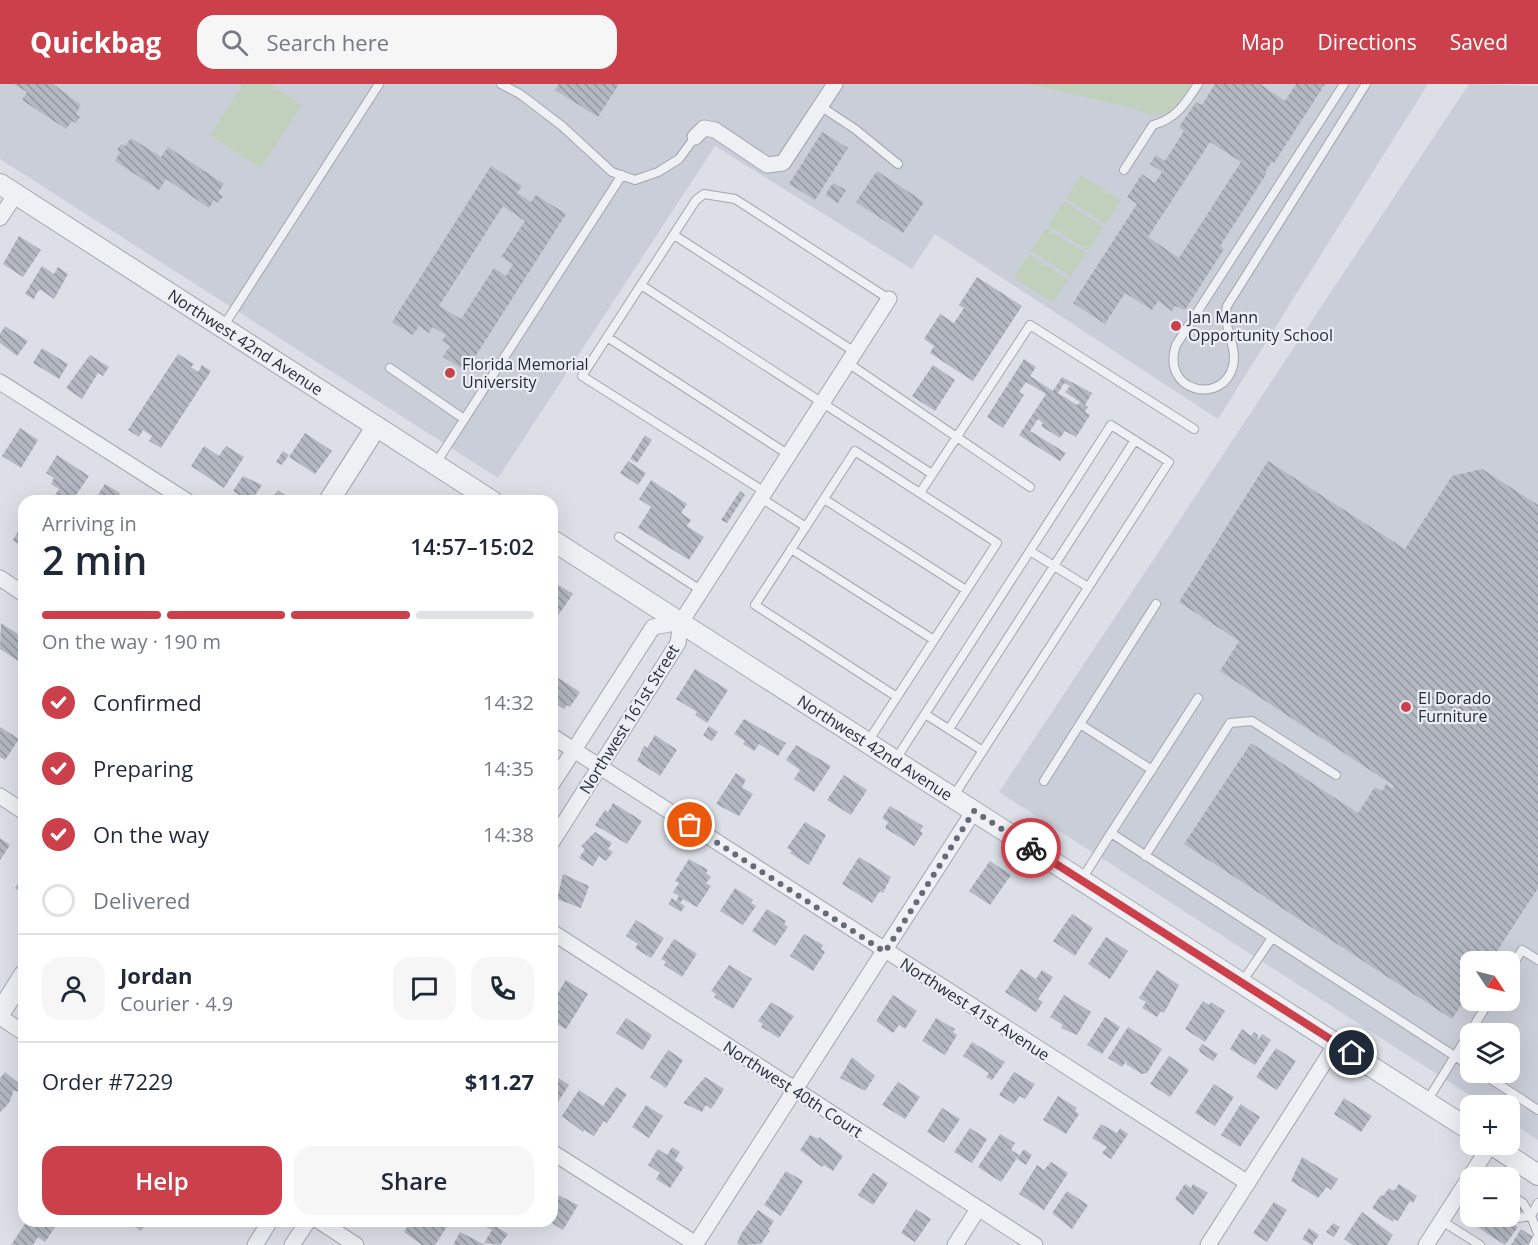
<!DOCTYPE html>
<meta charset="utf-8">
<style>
body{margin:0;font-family:"Open Sans",sans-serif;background:#f6f6f7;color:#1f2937;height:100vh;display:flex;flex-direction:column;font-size:22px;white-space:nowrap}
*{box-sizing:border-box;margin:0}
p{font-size:20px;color:#747a83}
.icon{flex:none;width:33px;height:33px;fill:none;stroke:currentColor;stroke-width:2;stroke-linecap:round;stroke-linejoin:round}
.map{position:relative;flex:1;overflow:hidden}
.drawer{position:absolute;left:18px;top:411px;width:540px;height:732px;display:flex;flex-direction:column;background:#fff;border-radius:18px;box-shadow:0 6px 24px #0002}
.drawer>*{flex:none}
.needle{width:39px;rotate:125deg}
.controls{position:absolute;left:1460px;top:867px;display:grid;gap:12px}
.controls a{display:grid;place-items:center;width:60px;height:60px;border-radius:12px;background:#fff;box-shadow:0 6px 24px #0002;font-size:30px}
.pin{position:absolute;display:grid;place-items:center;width:51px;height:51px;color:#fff;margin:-26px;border:3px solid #fff;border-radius:50%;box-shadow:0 2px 6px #0007}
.courier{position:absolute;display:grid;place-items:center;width:60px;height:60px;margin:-30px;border:4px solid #cc404c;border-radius:50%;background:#fff;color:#222;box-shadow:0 2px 8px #0007}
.summary em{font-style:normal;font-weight:600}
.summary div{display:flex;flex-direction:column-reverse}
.summary{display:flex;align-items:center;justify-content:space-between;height:102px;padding:0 24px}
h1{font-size:39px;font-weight:600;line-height:45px}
.bar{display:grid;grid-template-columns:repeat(4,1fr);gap:9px 6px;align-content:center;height:72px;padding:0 24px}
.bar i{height:8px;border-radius:4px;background:#e0e1e3}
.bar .on{background:#cc404c}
.bar p{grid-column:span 4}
.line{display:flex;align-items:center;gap:15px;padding:0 24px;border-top:2px solid #e0e1e3}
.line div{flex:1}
.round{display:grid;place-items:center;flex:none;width:63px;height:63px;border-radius:18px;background:#f6f6f7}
ol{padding:0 24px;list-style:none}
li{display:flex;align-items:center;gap:18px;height:66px}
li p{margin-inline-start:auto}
li .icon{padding:6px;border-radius:50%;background:#cc404c;color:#fff;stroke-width:4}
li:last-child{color:#747a83}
li i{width:33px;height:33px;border:3px solid #e0e1e3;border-radius:50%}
.action{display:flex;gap:12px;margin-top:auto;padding:12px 24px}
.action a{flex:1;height:69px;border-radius:18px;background:#cc404c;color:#fff;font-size:24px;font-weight:600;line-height:69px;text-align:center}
.action a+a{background:#f6f6f7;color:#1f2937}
header{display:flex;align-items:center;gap:36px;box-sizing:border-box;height:84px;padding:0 30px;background:#cc404c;color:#fff}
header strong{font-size:28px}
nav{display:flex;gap:33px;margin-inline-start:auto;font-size:21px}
.search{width:420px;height:54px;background:#f6f6f7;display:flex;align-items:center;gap:15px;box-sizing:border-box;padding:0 21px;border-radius:18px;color:#747a83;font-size:22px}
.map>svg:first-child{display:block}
.built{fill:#caced8;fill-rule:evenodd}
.pitch{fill:#c0d0bd}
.building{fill:url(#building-back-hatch);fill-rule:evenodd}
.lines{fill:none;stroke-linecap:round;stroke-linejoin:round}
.service-casing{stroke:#a2a6b0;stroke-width:10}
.minor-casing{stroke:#a2a6b0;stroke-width:17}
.tertiary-casing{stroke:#a2a6b0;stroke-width:22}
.service{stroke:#eef0f4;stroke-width:8}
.minor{stroke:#eef0f4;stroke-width:15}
.tertiary{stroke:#eef0f4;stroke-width:20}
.done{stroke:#666b78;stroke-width:6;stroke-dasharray:0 10.8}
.route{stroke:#cc404c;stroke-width:8}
.poi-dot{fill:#cc404c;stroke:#ebeef4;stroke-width:2}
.labels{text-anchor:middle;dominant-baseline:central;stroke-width:4.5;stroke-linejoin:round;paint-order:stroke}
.poi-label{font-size:16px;fill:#262c3c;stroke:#ebeef4;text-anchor:start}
.street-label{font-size:16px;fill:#262c3c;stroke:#ebeef4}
</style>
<header>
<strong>Quickbag</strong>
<div class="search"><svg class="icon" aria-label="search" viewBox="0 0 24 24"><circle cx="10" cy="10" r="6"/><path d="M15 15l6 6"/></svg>Search here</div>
<nav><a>Map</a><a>Directions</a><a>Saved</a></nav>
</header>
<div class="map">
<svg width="1538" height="1161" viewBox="0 0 1538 1161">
<defs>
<pattern id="building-back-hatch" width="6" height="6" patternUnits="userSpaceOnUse" patternTransform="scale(1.5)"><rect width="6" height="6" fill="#b3b8c2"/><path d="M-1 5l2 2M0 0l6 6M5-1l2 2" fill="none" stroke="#91969f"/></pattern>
</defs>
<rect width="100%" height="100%" fill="#dcdfe6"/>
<path class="built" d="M0 0H1428L1218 335 935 150 912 185 715 62 498 394 0 75Z
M1469 0 1538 2V1056L1509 1037V1022L1485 1021 999 708ZM1470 878H1509V916H1470ZM1470 950H1509V988H1470Z"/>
<path class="pitch" d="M243 0H270L302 21 261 84 210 51Z
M1030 0H1191C1175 26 1165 40 1133 24Z
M1081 91 1121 116 1105 140 1066 114Z
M1064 117 1103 143 1088 167 1048 141Z
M1046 144 1086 169 1071 193 1031 167Z
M1029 170 1068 196 1053 219 1014 194Z"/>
<path class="building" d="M14 0H53L81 21 76 30 80 33 76 39 72 37 66 45 22 16 27 8Z
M559 0H619L598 33 555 6Z
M1215 0H1260L1285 17 1296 0H1325L1274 79 1272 77 1265 88 1267 89 1220 162 1224 165 1185 226 1175 222 1172 227 1158 217 1152 226 1125 209 1105 240 1073 219 1137 120 1127 113 1142 90 1155 99 1162 88 1150 80 1156 71 1165 77 1184 47 1179 43 1196 18 1202 21ZM1210 58 1241 78 1179 174 1148 153Z
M822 48 848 64 815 116 789 100Z
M131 54 161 73 168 63 224 100 218 109 223 112 218 119 214 116 209 124 166 95 159 106 115 77 120 68 117 66 121 60 125 62Z
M491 82 522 102 517 109 531 118 536 111 566 130 466 287 443 273 450 262 442 257 446 251 432 243 429 249 419 242 413 251 392 238ZM503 122 525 137 501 173 513 180 506 192 494 184 461 235 439 222Z
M877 87 924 118 903 149 856 118Z
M833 99 846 106 838 119 825 111Z
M19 152 41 166 23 193 3 180Z
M42 182 54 190 58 183 68 190 54 215 41 206 38 207 34 215 25 210Z
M977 193 1022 222 973 297 930 269 934 262 924 255 940 230 954 239 964 224 959 221Z
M5 242 28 257 17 272 0 259V250Z
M42 264 68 280 59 295 33 279Z
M178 270 194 280 191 283 198 288 202 281 211 287 161 364 149 357 152 352 143 346 139 353 128 346Z
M90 271 109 283 103 292 98 289 82 315 66 304Z
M1024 275 1036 283 1030 292 1053 307 1062 293 1092 309 1085 321 1088 323 1085 328 1090 331 1076 353 1065 347 1060 354 1041 342 1043 339 1038 335 1030 347 1066 369 1060 377 1019 351 1046 310 1026 298 1019 308 1024 311 1003 344 987 333ZM1064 299 1070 302 1065 308 1080 318 1077 321 1058 309Z
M933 281 955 296 935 327 912 312Z
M20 344 38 356 21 384 2 372Z
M305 349 332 367 315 390 289 373Z
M645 351 652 356 637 379 630 375Z
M204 362 219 372 226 362 244 373 224 404 191 382Z
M283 367 289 371 282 381 276 378Z
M57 371 89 392 72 417H64L55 411 59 405 51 400 54 394 46 389Z
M628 377 646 389 638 401 620 389Z
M1268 377 1405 465 1452 392 1482 385 1538 421V804L1490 878H1470V908L1452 935 1184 760 1251 659 1358 729 1375 703 1382 707 1386 700 1392 704 1394 702 1220 587 1239 557 1179 518Z
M243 392 262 401 251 417H243L240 415 242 413 233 407Z
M651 396 687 420 681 429 691 436 687 442 704 453 689 476 638 444 651 423 639 415Z
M105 400 120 409 115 417 95 415Z
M278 406 288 413 286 417H271Z
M740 407 745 411 727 439 721 436Z
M24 438V469L18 465 20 461 13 456Z
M552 497 573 510 552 540Z
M1 539 24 554V572L20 578 0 565Z
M695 585 728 606 707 639 695 631 697 628 676 615Z
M552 590 580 608 570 623 567 621 564 625 552 617Z
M744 635 786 659 778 672 759 660 754 667 743 660 745 657 734 650Z
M709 642 718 648 712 657 703 651Z
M0 643 19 655 5 676 0 673Z
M655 651 677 666 660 692 637 677 644 662 647 664Z
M796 661 831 682 814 708 794 695 800 686 786 676Z
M736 689 746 696 742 703 753 710 739 732 716 720Z
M844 691 867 706 851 731 827 716Z
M613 719 642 737 627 760 595 741 605 726 608 728Z
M890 722 923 742 920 747 923 749 914 762 885 744 888 738 882 734Z
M805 738 826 751 809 781 790 769 792 767 787 764Z
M595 748 612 759 608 765 613 768 606 777 599 772 593 782 579 774 585 765 581 762Z
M0 754 10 761 0 776Z
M859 773 891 793 883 809 880 807 872 819 842 800Z
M689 775 708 786 706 789 711 793 706 799 711 802 697 823 683 815 680 819 685 822 681 828 668 820 672 814 676 817 679 812 673 808 679 799 675 797Z
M990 777 1011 791 990 821 969 807Z
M563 790 589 802 581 824 557 815Z
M24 791V811L15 804Z
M735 804 753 816 751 819 756 822 743 841 720 827Z
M767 825 786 837 784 840 788 843 775 862 752 847Z
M1072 830 1093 844 1075 872 1053 857Z
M636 836 664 854 651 874 635 864 638 860 626 852Z
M804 850 823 861 821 865 825 868 813 887 790 872Z
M1106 853 1128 867 1110 895 1088 880Z
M674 855 697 870 682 893 664 881 666 878 661 875Z
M729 881 752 895 733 925 714 913 716 910 711 907Z
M1021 885 1036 895 1042 886 1053 893 1038 915 1043 918 1036 928 1005 908Z
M1157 886 1179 901 1164 929 1161 927 1157 933 1142 924 1146 918 1139 914Z
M566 896 588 910 566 945 552 937V918Z
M893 911 917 927 905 945 899 941 893 949 876 937Z
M1064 911 1091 928 1077 951 1061 944 1063 941 1050 933Z
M1203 917 1209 921 1211 918 1225 927 1205 958 1185 945Z
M771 918 794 932 779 954 761 943 763 940 758 937Z
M1105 933 1120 943 1102 970 1087 961Z
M626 934 652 951 643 966 616 949Z
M936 934 955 945 953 948 957 951 945 971 922 957Z
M1128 943 1162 965 1147 989 1142 990 1126 980 1127 976 1122 983 1108 974Z
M1242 945 1251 952 1254 948 1258 951V956L1262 950 1271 956 1255 981 1230 965Z
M972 958 1005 978 992 996 986 993 989 989 963 972Z
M1202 960 1218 970 1213 977 1201 969 1199 965Z
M1276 964 1296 977 1277 1006 1256 993Z
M668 966 683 976 666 1004 650 993Z
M1169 972 1189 986 1170 1013 1150 1000Z
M852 973 875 992 865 1007 840 994Z
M5 988 22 1002 18 1008 14 1006 9 1019 0 1028V994Z
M1014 988 1035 1000 1025 1015 1020 1012 1014 1020 999 1011Z
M552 990 569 1001 552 1027Z
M705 993 724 1005 711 1025 706 1021 702 1028 683 1019Z
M898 998 920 1013 905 1035 882 1021Z
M1214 1000 1234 1013 1215 1042 1195 1029Z
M616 1003 627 1010 607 1039 604 1037 594 1052 584 1046 583 1048 562 1032 579 1006 603 1022Z
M1058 1012 1077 1024 1075 1027 1079 1030 1066 1050 1043 1036Z
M1344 1014 1372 1032 1361 1048 1334 1030Z
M1241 1020 1260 1033 1240 1063 1221 1051Z
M646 1021 663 1032 649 1054 632 1043Z
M942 1024 960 1035 944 1059 927 1048Z
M1101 1040 1117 1049 1120 1044 1128 1050 1111 1075 1102 1069 1107 1063 1092 1054Z
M970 1044 987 1055 972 1079 954 1068Z
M1000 1050 1015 1059 1011 1066 1019 1071 1001 1098 978 1083Z
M810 1051 818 1055 819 1053 843 1072 833 1087 824 1081 822 1083 800 1066Z
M672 1063 680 1068 675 1076 684 1083 670 1104 656 1095 660 1089 648 1081 658 1065 667 1071Z
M1024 1065 1032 1071 1026 1081 1017 1075Z
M1302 1073 1338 1095 1331 1106 1327 1103 1318 1114 1291 1097Z
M1051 1078 1068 1089 1044 1126 1019 1110 1037 1081 1044 1086Z
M786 1087 803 1097 781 1132 764 1121Z
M873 1089 888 1099 873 1121 858 1111Z
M1185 1100 1191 1104 1193 1100 1208 1109 1193 1131 1175 1115Z
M1399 1100 1417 1112 1413 1119 1410 1117 1398 1137 1394 1135 1393 1138 1372 1124 1381 1111 1383 1112 1389 1104 1394 1107Z
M1067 1107 1088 1121 1072 1145 1052 1129Z
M552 1108 578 1121 563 1146 549 1137H552Z
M1509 1116 1523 1125 1516 1137 1509 1132Z
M1274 1118 1287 1126 1267 1158 1253 1149Z
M916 1125 931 1135 915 1158 901 1149Z
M758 1126 774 1137 768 1146 770 1147 761 1160 740 1161 737 1159 741 1150Z
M1362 1128 1393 1151 1387 1161H1353L1344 1155Z
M1482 1132H1501L1518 1143 1505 1161 1476 1142Z
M27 1137H59L45 1158 38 1153 33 1161H11Z
M133 1137H148L141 1147 131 1140Z
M411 1137H441L448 1141 435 1161H422L404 1148Z
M489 1138 508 1150 500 1161 484 1159 492 1146 486 1143Z
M1333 1139 1340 1143 1334 1153 1326 1148Z
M1309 1144 1319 1151 1312 1161 1302 1155Z
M1521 1145 1533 1153 1527 1161H1511Z
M460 1148 485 1161H453Z"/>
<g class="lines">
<defs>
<path id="service" d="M501 0 520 10 562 42 612 88 635 96 658 88 679 75 695 53
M1344 0 1176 261C1160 308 1223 322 1233 282 1238 262 1222 243 1227 222L1366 0
M820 22 855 45 898 80
M1124 86 1153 41C1176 35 1186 19 1198 0
M674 151 855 268
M641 201 932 390
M223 243 379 0
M607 253 789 371
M848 279 1030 403
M390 284 464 335
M436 379 622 91
M765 408 582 292 696 116 704 110 735 115 889 215
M920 409 1030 241 1194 345
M761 414 806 443
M824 415 966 506
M619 453 702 507
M791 465 934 556
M1030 467 1088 503
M1198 614 1111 749 1470 982
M925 630 983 667
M1080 640 1156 520
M949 645 1135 356
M867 659 997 459 855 367 755 521 897 613
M896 675 1111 341 1169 378 953 713
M1044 697 1080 640 1152 686
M1145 772 1230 639 1252 637 1336 691
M1082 795 1111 749
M1509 887 1522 866 1538 876
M1242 898 1272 854
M1480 988 1538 1026
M1427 1017 1490 916
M1509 1110 1523 1119 1531 1132 1518 1134
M1538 1119 1531 1132 1538 1150
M1442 1137 1480 1161
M1533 1161 1538 1152"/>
<path id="minor" d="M695 53 704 44 715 46 767 81 783 79 835 0
M0 134 16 110
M0 298 187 417
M0 494 24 510
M552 652 1248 1099
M552 700 653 543 681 538
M0 712 24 728
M552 758 678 559 681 538 889 215
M552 848 1035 1161
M0 933 24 949
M552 1068 696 1160
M319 1137 356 1161
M255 1161 270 1137
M292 1161 308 1137
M695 1161 974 727
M955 1161 978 1125
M1208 1161 1336 960
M1426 1161 1491 1060"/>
<g id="tertiary">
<path id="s1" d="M0 100 492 417"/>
<path d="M329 417 376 343"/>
<path id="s2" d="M552 456 1470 1046"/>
<path d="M0 929 24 891"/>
<path d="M1491 1060 1538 1091"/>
</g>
</defs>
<use href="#service" class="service-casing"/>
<use href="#minor" class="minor-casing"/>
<use href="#tertiary" class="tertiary-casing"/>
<use href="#service" class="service"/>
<use href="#minor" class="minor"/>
<use href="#tertiary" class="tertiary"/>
</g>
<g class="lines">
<path class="done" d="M690 741 885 868 974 727 1031 764"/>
<path class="route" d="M1031 764 1352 969"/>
</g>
<g class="poi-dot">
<circle cx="1176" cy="242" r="6"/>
<circle cx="450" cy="289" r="6"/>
<circle cx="1406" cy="623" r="6"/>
</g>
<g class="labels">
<g class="poi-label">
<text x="1188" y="233">Jan Mann<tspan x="1188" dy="18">Opportunity School</tspan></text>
<text x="462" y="280">Florida Memorial<tspan x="462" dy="18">University</tspan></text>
<text x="1418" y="614">El Dorado<tspan x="1418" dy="18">Furniture</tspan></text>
</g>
<g class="street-label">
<text stroke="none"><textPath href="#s1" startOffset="292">Northwest 42nd Avenue</textPath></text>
<text transform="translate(629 635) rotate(-58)">Northwest 161st Street</text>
<text stroke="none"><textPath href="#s2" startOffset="384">Northwest 42nd Avenue</textPath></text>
<text transform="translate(975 925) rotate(33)">Northwest 41st Avenue</text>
<text transform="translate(793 1005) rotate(33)">Northwest 40th Court</text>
</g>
</g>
</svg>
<div class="controls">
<a><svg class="needle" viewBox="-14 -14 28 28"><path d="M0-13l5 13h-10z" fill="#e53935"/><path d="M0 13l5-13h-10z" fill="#747a83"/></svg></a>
<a><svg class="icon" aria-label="layers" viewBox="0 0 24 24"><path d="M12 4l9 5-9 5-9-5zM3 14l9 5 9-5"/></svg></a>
<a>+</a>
<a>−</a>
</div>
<div class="pin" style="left:690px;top:741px;background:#ea580c"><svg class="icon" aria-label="bag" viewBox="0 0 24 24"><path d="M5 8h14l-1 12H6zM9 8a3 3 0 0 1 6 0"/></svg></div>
<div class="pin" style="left:1352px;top:969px;background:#1f2937"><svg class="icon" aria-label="home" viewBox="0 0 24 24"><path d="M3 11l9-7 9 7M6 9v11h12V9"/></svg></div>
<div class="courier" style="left:1031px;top:764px"><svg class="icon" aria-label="bike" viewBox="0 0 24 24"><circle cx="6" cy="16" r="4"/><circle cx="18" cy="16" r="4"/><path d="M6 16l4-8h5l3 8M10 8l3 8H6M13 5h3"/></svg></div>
<section class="drawer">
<div class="summary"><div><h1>2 min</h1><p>Arriving in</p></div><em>14:57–15:02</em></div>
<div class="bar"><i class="on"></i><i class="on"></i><i class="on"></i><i></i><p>On the way · 190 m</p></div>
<ol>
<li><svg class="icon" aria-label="check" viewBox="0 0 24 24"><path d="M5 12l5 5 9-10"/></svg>Confirmed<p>14:32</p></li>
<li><svg class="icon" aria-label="check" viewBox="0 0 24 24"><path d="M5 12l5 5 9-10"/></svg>Preparing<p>14:35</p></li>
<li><svg class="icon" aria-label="check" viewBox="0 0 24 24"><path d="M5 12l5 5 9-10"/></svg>On the way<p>14:38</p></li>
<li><i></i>Delivered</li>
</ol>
<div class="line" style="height:108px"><a class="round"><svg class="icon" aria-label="person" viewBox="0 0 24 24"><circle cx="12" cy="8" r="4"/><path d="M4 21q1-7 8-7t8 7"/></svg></a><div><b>Jordan</b><p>Courier · 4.9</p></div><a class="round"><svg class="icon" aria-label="chat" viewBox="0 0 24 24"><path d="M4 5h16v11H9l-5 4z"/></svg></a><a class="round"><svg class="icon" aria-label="phone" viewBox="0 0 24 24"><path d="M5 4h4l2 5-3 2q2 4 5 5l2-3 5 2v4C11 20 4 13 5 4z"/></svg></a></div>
<div class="line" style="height:78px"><div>Order #7229</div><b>$11.27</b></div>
<div class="action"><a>Help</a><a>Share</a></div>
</section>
</div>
